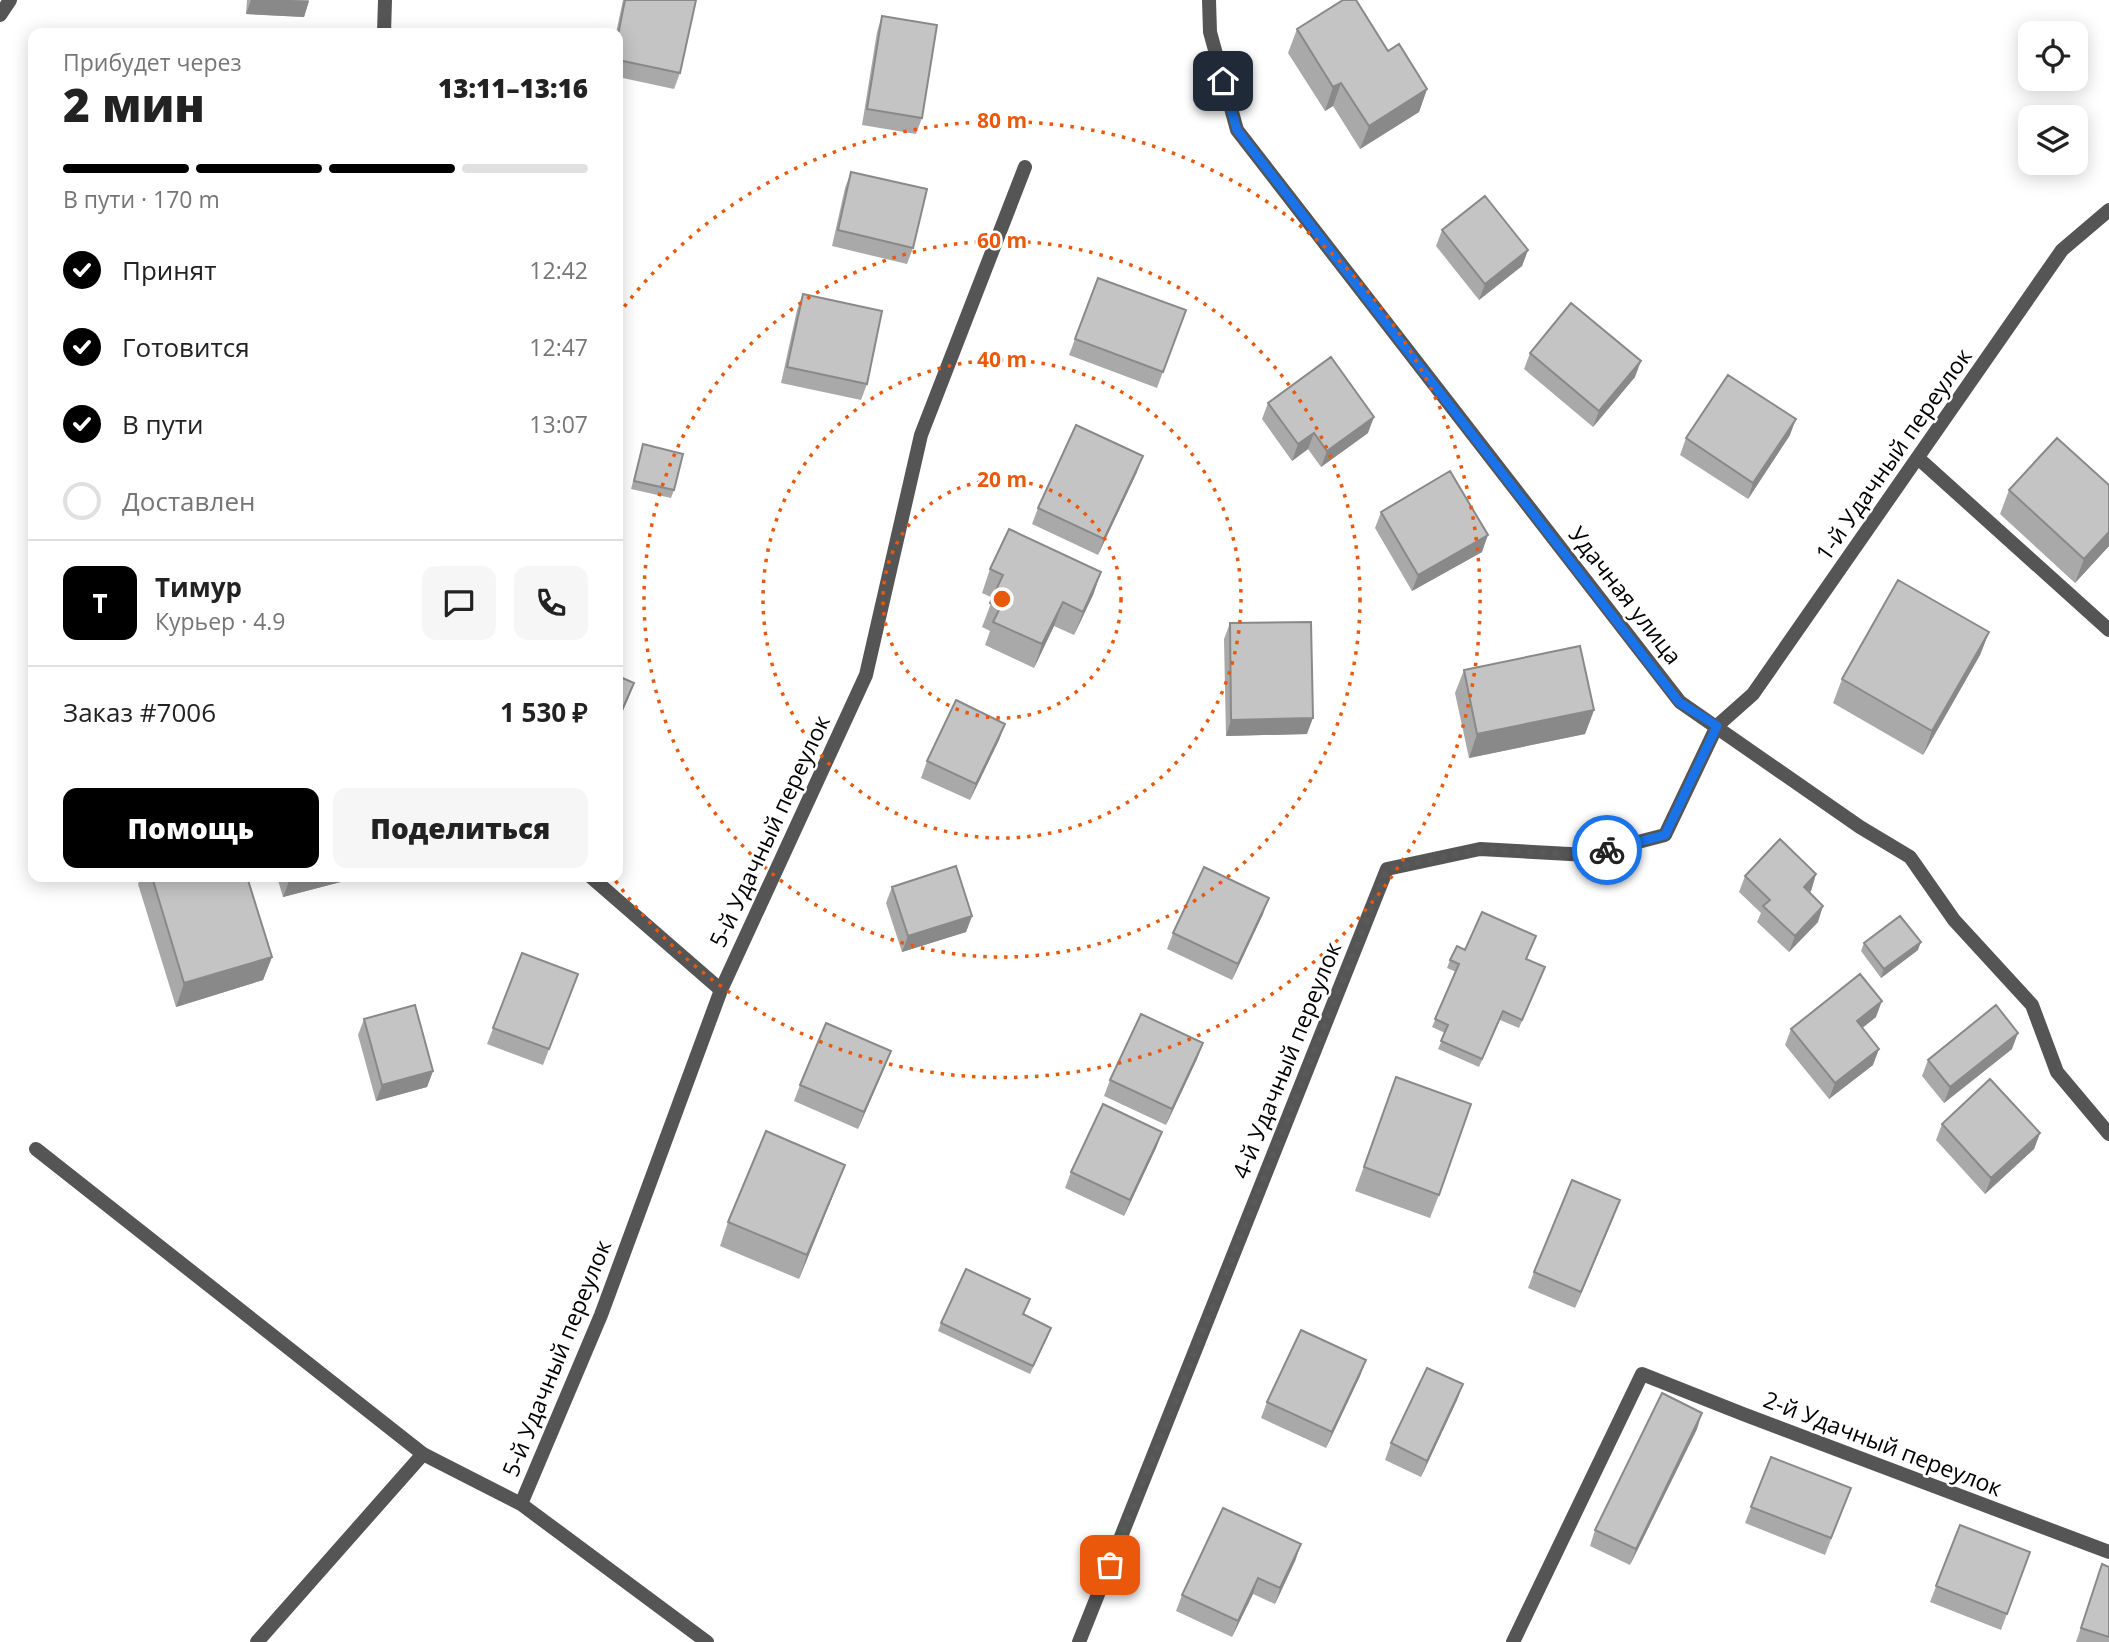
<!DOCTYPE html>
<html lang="ru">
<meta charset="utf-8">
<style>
body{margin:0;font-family:"Open Sans",sans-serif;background:#f6f6f6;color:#222;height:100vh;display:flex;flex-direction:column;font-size:26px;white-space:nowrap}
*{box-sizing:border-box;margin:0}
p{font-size:23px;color:#767676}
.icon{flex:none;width:38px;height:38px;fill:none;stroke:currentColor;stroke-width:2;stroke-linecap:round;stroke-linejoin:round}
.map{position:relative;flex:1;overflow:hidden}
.side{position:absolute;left:28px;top:28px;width:595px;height:854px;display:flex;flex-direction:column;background:#fff;border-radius:14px;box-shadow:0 4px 18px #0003}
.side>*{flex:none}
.controls{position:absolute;left:2018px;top:21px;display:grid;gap:14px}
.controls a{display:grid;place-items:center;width:70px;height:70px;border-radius:14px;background:#fff;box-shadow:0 4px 18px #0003;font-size:35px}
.pin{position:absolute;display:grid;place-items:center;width:60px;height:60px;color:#fff;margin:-30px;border-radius:14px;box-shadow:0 4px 10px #0006}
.courier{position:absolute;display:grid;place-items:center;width:70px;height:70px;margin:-35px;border:5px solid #1a73e8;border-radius:50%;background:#fff;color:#222;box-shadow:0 2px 9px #0007}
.headline em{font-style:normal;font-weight:800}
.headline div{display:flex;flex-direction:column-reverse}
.headline{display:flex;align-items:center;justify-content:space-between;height:119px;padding:0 35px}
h1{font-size:46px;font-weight:800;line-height:52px}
.bar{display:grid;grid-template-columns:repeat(4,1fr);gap:10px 7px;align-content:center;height:84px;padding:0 35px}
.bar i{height:9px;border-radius:5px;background:#e0e0e0}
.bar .selected{background:#000}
.bar p{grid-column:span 4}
.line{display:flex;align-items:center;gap:18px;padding:0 35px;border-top:2px solid #e0e0e0}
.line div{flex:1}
.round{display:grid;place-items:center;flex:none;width:74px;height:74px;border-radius:14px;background:#f6f6f6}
ol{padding:0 35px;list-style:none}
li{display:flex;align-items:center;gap:21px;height:77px}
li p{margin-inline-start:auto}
li .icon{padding:7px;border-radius:50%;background:#000;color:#fff;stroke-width:4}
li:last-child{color:#767676}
li i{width:38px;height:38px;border:4px solid #e0e0e0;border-radius:50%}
.cta{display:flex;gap:14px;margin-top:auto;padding:14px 35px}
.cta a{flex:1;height:80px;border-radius:14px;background:#000;color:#fff;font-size:28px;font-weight:800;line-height:80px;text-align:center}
.cta a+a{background:#f6f6f6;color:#222}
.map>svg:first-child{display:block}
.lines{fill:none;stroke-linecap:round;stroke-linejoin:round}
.service{stroke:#555;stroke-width:14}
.minor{stroke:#555;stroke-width:14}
.wall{fill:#a9a9a9}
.shaded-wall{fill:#898989}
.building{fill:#c4c4c4;stroke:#898989;stroke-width:2}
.done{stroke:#595959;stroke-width:7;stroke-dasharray:0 12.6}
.route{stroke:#1a73e8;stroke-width:9}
.ring{fill:none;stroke:#e8590c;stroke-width:3.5;stroke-dasharray:3.5 7}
.labels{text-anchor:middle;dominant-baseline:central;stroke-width:5;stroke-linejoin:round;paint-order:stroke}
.street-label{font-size:23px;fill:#000;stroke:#fff}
.centre{fill:#e8590c;stroke:#fff;stroke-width:3.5}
.ring-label{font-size:21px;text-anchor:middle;font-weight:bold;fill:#e8590c;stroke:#fff;stroke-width:5;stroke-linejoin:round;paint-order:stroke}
</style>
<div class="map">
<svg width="2109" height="1642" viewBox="0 0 2109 1642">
<rect width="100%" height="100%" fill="#fff"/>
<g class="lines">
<path class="service" d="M0 15 10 0
M1918 458 2109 630
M257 1642 423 1454"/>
<path class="minor" d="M1209 0 1210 32 1237 130 1680 702 1860 827 1910 857 1954 920 2032 1005 2057 1072 2109 1134
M384 33 385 0
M591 877 721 990
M36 1149 423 1454 521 1504 707 1642
M521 1504 601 1315 721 990 866 675 921 435 1025 167
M1079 1642 1387 869 1480 849 1588 855 1665 835 1717 726 1753 694 2062 250 2109 210
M1513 1642 1642 1374 1743 1414 2109 1552"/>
</g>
<path class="wall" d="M247 0H309L304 17 246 14Z
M623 0H696L680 73 674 89 618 77V33H616Z
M882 16 922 118 916 134 862 125 877 32Z
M1297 29 1388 51 1427 89 1419 112 1360 149 1333 106 1325 111 1288 53Z
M851 172 913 248 907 264 832 246 845 188Z
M1442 230 1528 250 1522 266 1479 300 1436 246Z
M1098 278 1186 310 1157 388 1069 355Z
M803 294 867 384 861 400 781 383 797 310Z
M1530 353 1635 377 1593 427 1524 369Z
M1268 403 1368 433 1321 467 1308 449 1292 461 1262 419Z
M1790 435 1748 499 1680 455 1686 438Z
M643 444 674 490 671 498 631 489Z
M1137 472 1098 555 1032 524 1038 508Z
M2109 485V546L2075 583 2000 514 2009 490Z
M1381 512 1482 552 1412 591 1375 528Z
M990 569 1101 572 1093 595 1074 635 1054 626 1034 668 985 645 990 631 982 627 993 598 982 593Z
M1230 623 1307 734 1226 736 1224 639Z
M1989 632 1980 655 1923 755 1833 703 1842 679Z
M1464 670 1594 710 1585 734 1469 758 1455 693Z
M1005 724 999 740 970 800 921 778 927 761Z
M1816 874 1811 891 1809 892 1818 922 1789 952 1757 922 1761 913 1739 892 1745 876Z
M141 877H247L272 957 263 980 176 1007 138 884Z
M277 877H357L356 878 283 897Z
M892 887 972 916 966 932 902 952 886 903Z
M1263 914 1232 980 1167 949 1173 933Z
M1864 943 1918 950 1881 978 1861 951Z
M1465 950 1527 959 1542 975 1519 1028 1500 1020 1479 1067 1438 1049 1445 1033 1432 1027 1456 972 1447 968 1450 960Z
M522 953 578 974 543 1065 487 1044Z
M1876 1017 1862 1028 1873 1065 1829 1099 1785 1045 1791 1029Z
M364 1019 433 1071 427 1087 376 1101 358 1035Z
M1203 1043 1197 1059 1166 1125 1104 1096 1110 1080Z
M2012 1049 1944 1103 1922 1076 1928 1060Z
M891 1051 858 1129 794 1101 800 1085Z
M1396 1077 1439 1195 1430 1218 1355 1191Z
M1942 1124 2040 1133 2034 1149 1985 1194 1936 1140Z
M1162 1132 1156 1148 1124 1216 1065 1188 1071 1172Z
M836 1188 799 1279 720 1246 728 1222Z
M1614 1216 1575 1308 1528 1288 1534 1272Z
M1030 1299 1023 1315 1048 1336 1030 1374 938 1331 941 1323Z
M1366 1360 1360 1376 1326 1448 1261 1418 1267 1402Z
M1463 1384 1457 1400 1421 1477 1385 1460 1391 1443Z
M1697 1429 1630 1565 1590 1546 1595 1530Z
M1771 1457 1851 1488 1825 1555 1745 1523Z
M1960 1525 2030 1552 2001 1630 1930 1602Z
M1301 1544 1295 1561 1275 1604 1253 1594 1232 1637 1176 1611 1182 1595Z
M2102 1564 2109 1567V1642H2076Z"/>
<path class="shaded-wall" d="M251 0H291L309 1 304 17 246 14Z
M1341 83 1333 106 1325 111 1333 87Z
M1427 89 1419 112 1360 149 1369 126Z
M1528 250 1522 266 1479 300 1485 284Z
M1641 361 1635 377 1593 427 1599 411Z
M1374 417 1368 433 1321 467 1327 451Z
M1796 419 1790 435 1748 499 1753 483Z
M1314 433 1308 449 1292 461 1298 444Z
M1143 456 1137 472 1098 555 1104 539Z
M2109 532V546L2075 583 2084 559Z
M1488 535 1482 552 1412 591 1418 575Z
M1101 572 1093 595 1074 635 1083 612Z
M1063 602 1054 626 1034 668 1042 644Z
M1989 632 1980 655 1923 755 1932 731Z
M634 683 628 699 618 722V719Z
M1594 710 1585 734 1469 758 1477 734Z
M1313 718 1307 734 1226 736 1231 720Z
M1005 724 999 740 970 800 976 784Z
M1816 874 1811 891 1798 903 1804 887Z
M305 877H357L356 878 283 897 289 881Z
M1269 898 1263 914 1232 980 1238 964Z
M1823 906 1818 922 1789 952 1795 936Z
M972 916 966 932 902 952 908 936Z
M1921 942 1918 950 1881 978 1884 969Z
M272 957 263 980 176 1007 184 983Z
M1882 1001 1876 1017 1851 1037 1857 1021Z
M2018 1033 2012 1049 1944 1103 1950 1087Z
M1203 1043 1197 1059 1166 1125 1172 1109Z
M1879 1049 1873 1065 1829 1099 1835 1083Z
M891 1051 885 1067 858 1129 864 1112Z
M433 1071 427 1087 376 1101 382 1085Z
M1162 1132 1156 1148 1124 1216 1130 1200Z
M2040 1133 2034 1149 1985 1194 1991 1178Z
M845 1165 836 1188 799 1279 807 1255Z
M1620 1200 1614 1216 1575 1308 1581 1292Z
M1366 1360 1360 1376 1326 1448 1332 1432Z
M1463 1384 1457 1400 1421 1477 1427 1461Z
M1702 1413 1697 1429 1630 1565 1636 1549Z
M1301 1544 1295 1561 1275 1604 1280 1588Z
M1258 1578 1253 1594 1232 1637 1238 1621Z"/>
<path class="building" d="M625 0H696L680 73 618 60V35Z
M1343 0H1356L1388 51 1399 44 1427 89 1369 126 1341 83 1333 87 1297 29Z
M882 16 937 25 922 118 867 109Z
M851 172 927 189 913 248 838 230Z
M1485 196 1528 250 1485 284 1442 230Z
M1098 278 1186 310 1163 372 1075 339Z
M803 294 882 311 867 384 787 367Z
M1571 303 1641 361 1599 411 1530 353Z
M1331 357 1374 417 1327 451 1314 433 1298 444 1268 403Z
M1728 375 1796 419 1753 483 1686 438Z
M1076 425 1143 456 1104 539 1038 508Z
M2057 438 2109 485V532L2084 559 2009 490Z
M643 444 683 454 674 490 634 481Z
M1450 471 1488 535 1418 575 1381 512Z
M1009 529 1101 572 1083 612 1063 602 1042 644 993 622 1000 608 990 603 1003 575 990 569Z
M1898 580 1989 632 1932 731 1842 679Z
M1311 622 1313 718 1231 720 1230 623Z
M1580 646 1594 710 1477 734 1464 670Z
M618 676 634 683 618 719Z
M956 700 1005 724 976 784 927 761Z
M1780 839 1816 874 1804 887 1823 906 1795 936 1763 906 1770 900 1745 876Z
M956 866 972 916 908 936 892 887Z
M1204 867 1269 898 1238 964 1173 933Z
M152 877H247L272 957 184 983Z
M287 877H305L289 881Z
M1482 912 1536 936 1526 959 1545 967 1522 1020 1503 1011 1482 1059 1441 1041 1448 1025 1435 1019 1459 964 1450 960 1457 946 1465 950Z
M1900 916 1921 942 1884 969 1864 943Z
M522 953 578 974 549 1049 493 1028Z
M1860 974 1882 1001 1857 1021 1879 1049 1835 1083 1791 1029Z
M415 1005 433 1071 382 1085 364 1019Z
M1996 1005 2018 1033 1950 1087 1928 1060Z
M1141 1014 1203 1043 1172 1109 1110 1080Z
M826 1023 891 1051 864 1112 800 1085Z
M1396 1077 1471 1104 1439 1195 1364 1167Z
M1990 1079 2040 1133 1991 1178 1942 1124Z
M1103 1104 1162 1132 1130 1200 1071 1172Z
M766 1131 845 1165 807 1255 728 1222Z
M1572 1180 1620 1200 1581 1292 1534 1272Z
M966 1269 1030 1299 1023 1314 1051 1328 1033 1366 941 1323Z
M1301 1330 1366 1360 1332 1432 1267 1402Z
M1427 1368 1463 1384 1427 1461 1391 1443Z
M1662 1393 1702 1413 1636 1549 1595 1530Z
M1771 1457 1851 1488 1831 1538 1751 1507Z
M1223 1508 1301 1544 1280 1588 1258 1578 1238 1621 1182 1595Z
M1960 1525 2030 1552 2007 1614 1936 1586Z
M2102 1564 2109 1567V1637L2081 1628Z"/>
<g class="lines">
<path class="done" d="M1110 1565 1387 869 1480 849 1588 855 1607 850"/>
<path class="route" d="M1223 81 1237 130 1679 702 1717 726 1665 835 1607 850"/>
</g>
<g class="ring">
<circle cx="1002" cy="599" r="119"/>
<circle cx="1002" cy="599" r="239"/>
<circle cx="1002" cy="599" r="358"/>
<path d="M618 315A478 478 0 1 1 615 880"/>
</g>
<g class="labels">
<g class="street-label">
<text transform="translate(1893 454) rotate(-55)">1-й Удачный переулок</text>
<text transform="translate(1626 595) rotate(52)">Удачная улица</text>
<text transform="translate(769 831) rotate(-65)">5-й Удачный переулок</text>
<text transform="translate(1286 1060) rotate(-68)">4-й Удачный переулок</text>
<text transform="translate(556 1358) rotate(-68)">5-й Удачный переулок</text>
<text transform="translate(1883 1443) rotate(21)">2-й Удачный переулок</text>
</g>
</g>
<circle cx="1002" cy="599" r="10" class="centre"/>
<g class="ring-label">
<text x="1002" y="128">80 m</text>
<text x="1002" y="248">60 m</text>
<text x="1002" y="367">40 m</text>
<text x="1002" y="487">20 m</text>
</g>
</svg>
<div class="controls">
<a><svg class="icon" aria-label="locate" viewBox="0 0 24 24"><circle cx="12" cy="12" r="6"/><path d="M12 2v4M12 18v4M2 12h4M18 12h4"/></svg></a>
<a><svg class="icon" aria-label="layers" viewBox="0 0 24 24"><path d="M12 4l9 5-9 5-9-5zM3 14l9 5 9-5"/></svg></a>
</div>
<div class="pin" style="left:1110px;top:1565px;background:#ea580c"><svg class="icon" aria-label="bag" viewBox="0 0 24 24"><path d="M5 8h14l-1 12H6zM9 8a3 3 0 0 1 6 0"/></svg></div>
<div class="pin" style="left:1223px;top:81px;background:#1f2937"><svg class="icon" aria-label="home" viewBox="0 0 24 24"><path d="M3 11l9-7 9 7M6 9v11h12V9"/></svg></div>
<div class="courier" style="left:1607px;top:850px"><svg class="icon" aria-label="bike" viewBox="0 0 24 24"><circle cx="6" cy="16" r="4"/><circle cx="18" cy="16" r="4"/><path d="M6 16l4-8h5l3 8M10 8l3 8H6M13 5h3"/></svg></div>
<section class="side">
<div class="headline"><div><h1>2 мин</h1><p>Прибудет через</p></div><em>13:11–13:16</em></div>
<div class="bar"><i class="selected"></i><i class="selected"></i><i class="selected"></i><i></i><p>В пути · 170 m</p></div>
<ol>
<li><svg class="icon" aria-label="check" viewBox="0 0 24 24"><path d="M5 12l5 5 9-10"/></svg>Принят<p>12:42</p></li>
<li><svg class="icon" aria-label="check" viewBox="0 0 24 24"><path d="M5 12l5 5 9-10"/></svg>Готовится<p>12:47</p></li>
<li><svg class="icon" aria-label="check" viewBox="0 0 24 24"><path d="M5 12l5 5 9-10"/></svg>В пути<p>13:07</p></li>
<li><i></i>Доставлен</li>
</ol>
<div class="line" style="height:126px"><b class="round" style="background:#000;color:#fff">Т</b><div><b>Тимур</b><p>Курьер · 4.9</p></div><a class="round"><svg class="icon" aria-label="chat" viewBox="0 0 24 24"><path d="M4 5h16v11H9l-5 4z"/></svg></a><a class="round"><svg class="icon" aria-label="phone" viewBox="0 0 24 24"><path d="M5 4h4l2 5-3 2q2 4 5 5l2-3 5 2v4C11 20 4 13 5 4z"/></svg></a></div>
<div class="line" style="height:91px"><div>Заказ #7006</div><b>1 530 ₽</b></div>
<div class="cta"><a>Помощь</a><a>Поделиться</a></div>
</section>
</div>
